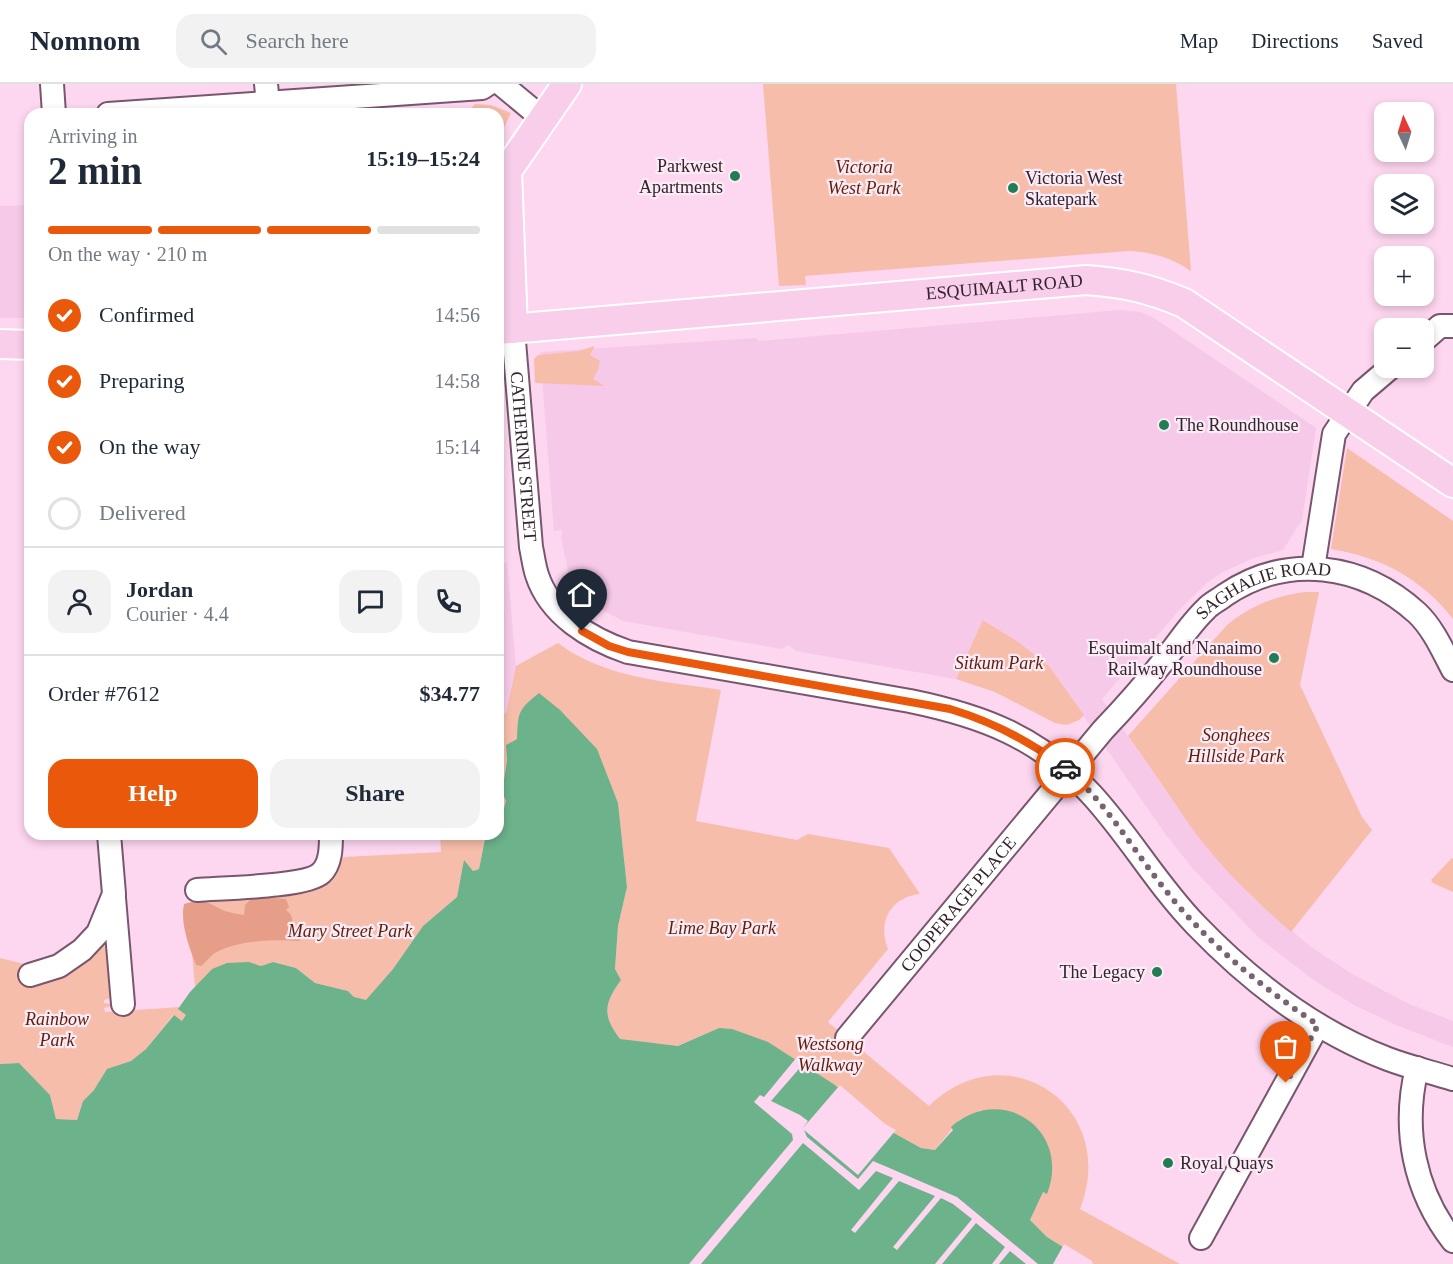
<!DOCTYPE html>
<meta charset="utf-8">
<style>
body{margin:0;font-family:Georgia,serif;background:#f2f2f3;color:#1f2937;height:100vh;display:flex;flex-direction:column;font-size:22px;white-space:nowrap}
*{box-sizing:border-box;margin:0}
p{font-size:20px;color:#747a83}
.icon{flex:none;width:33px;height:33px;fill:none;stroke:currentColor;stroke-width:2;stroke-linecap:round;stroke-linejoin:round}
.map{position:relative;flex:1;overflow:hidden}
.drawer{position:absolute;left:24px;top:24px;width:480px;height:732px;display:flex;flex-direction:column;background:#fff;border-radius:18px;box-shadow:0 3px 9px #0003}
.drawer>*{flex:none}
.needle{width:39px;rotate:356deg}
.buttons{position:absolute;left:1374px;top:18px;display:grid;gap:12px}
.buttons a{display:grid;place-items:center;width:60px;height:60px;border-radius:12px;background:#fff;box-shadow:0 3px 9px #0003;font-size:30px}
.pin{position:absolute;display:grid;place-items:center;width:51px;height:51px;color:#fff;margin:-62px -26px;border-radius:50% 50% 50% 0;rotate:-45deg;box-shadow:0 0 6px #0007}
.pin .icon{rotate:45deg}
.courier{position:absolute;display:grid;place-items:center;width:60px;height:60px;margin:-30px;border:4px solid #ea580c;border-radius:50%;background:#fff;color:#222;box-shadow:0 2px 8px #0007}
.overview em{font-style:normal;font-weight:800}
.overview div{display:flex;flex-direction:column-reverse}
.overview{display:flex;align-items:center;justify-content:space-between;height:102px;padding:0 24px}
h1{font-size:39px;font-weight:800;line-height:45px}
.bar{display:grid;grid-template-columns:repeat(4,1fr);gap:9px 6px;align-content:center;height:72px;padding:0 24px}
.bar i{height:8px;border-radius:4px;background:#e0e1e3}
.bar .current{background:#ea580c}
.bar p{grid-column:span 4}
.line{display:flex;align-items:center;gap:15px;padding:0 24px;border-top:2px solid #e0e1e3}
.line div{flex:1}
.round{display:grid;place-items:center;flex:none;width:63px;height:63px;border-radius:18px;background:#f2f2f3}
ol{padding:0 24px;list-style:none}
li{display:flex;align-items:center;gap:18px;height:66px}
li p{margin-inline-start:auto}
li .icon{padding:6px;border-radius:50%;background:#ea580c;color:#fff;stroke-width:4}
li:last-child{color:#747a83}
li i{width:33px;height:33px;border:3px solid #e0e1e3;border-radius:50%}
.primary-button{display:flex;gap:12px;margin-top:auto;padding:12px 24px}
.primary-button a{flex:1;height:69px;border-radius:18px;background:#ea580c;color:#fff;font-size:24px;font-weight:800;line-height:69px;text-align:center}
.primary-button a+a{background:#f2f2f3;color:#1f2937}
header{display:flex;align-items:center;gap:36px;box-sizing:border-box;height:84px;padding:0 30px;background:#fff;border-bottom:2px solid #e0e1e3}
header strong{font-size:28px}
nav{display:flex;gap:33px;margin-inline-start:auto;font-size:21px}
.search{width:420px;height:54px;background:#f2f2f3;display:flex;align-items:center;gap:15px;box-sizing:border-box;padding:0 21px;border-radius:18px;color:#747a83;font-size:22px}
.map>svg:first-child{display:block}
.built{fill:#f6c9e8}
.green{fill:#f7bdab}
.forest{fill:#e69e88}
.water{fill:#6cb28a}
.pier{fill:#fdd6f0}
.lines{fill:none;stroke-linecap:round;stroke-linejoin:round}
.minor-casing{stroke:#78566e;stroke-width:26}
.major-casing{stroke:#fff;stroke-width:32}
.minor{stroke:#fff;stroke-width:22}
.major{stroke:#f8ceeb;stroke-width:28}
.done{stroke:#796271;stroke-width:6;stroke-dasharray:0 10.8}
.route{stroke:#ea580c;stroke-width:8}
.poi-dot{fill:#227d52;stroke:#fbebf6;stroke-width:2}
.labels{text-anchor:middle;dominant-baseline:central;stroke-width:4.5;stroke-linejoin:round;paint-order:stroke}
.poi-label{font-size:18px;fill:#32232d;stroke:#fbebf6;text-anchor:end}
.park-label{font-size:18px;font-style:italic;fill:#5e1f09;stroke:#fbebf6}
.street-label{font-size:18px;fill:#32232d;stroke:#fbebf6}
</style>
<header>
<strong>Nomnom</strong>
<div class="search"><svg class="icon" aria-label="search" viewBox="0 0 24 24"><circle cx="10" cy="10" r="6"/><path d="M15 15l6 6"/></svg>Search here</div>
<nav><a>Map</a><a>Directions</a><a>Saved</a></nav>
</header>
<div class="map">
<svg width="1453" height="1180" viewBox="0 0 1453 1180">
<rect width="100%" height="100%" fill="#fdd6f0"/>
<path class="built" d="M30 121V234H0V122Z
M1120 226 1141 228 1154 234 1316 344 1302 436 1283 466 1251 475 1221 489 1207 499 1183 522 1102 615 1186 736 1213 771 1256 817 1311 863 1352 890 1409 920 1453 937V963L1396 941 1354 921 1315 897 1259 854 1194 786 1166 751 1049 582 1017 557 984 536 956 595 796 567 788 561 782 565 623 537 593 521 570 496 561 454 562 446 554 447 540 268 757 254 758 257Z
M498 479H507L516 582 506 629H498Z"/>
<path class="green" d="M763 0H1176L1191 187C1172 174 1152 168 1129 167L805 192 806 201 779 202Z
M475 20 491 21 511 29 498 56V30H472V23Z
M595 262 590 271 600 277 598 286 593 295 605 302 535 299 534 275 538 271 579 267Z
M1347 364 1453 437V535C1422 495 1381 473 1331 465Z
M1305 508H1319L1300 601 1362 733 1372 746 1291 848C1253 815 1215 778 1186 736 1167 708 1148 680 1128 652L1227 541C1250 522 1275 512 1305 508Z
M983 536 1017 557 1049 582 1084 631 1079 636 1067 641 1055 639 995 608 956 595Z
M558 559C604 594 664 597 721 606L696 737 797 756 808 750 889 764 920 810C891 813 877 838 888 865L828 938 929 1022C1008 946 1120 1023 1080 1125L1180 1180H1090L1047 1153 1030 1136 1043 1108 1047 1109 981 1026 959 1036 935 1066 921 1064 883 1043 835 1001 719 944 678 962 620 956C602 930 604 921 621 896L615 885 618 842 627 803 618 719 615 712 518 636 517 655 506 661 507 677 502 708 506 717 503 729 498 733V629H506L516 582Z
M440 750H486L479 785 473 787 464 777 457 813 423 842 393 885 366 917 354 913 348 907 315 899 296 884 273 878 261 882 249 878 212 885 195 903 189 833 195 820 206 812 334 785 344 773 441 768Z
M1452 774 1453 775V808L1433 799 1431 796Z
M103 861 106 864 111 914 104 916V919L112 920V922L104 924 105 928 180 923 179 925 187 931 182 937 173 931 146 965 131 977 107 986 94 1006 83 1017 77 1036 56 1035 50 1011 19 979 0 980V874L24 880 25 889 60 893 79 883 100 862Z"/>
<path class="forest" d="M261 813 286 815 289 823 286 826C293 831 293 835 291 843L299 845 302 849 300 857C276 855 237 856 215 869 210 872 206 878 201 882L196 881C189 862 180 840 184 820 205 814 207 819 225 827 231 829 238 830 244 831L245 821 251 815Z"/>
<path class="water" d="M539 609 560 626 597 665 618 719 627 803 618 842 615 885 621 896C604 920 602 931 620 955L678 962 719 944 732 945 768 958 835 1001 883 1043 921 1064 935 1066 953 1046 951 1043C1002 998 1072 1046 1047 1110L1043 1108 1030 1136 1047 1153 1090 1180H0V980L19 979 50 1011 56 1035 77 1036 83 1017 94 1006 107 985 131 977 146 965 174 931 182 937 186 931 178 925 190 908 212 885 227 879 249 878 261 882 273 878 296 884 315 899 348 907 354 913 366 916 393 885 423 842 457 813 464 776 473 787 479 785 486 750H498V733L503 728 506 717 502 708 507 677 506 661 517 655C518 628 518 626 539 609Z"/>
<path class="pier" d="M797 973 805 978 771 1017 800 1031 808 1037 803 1044 840 1001 885 1040 896 1046 858 1091 804 1046 807 1053 858 1095 873 1077 957 1113 1038 1180H1026L1010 1167 999 1180H992L1005 1163 976 1139 942 1180H935L972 1135 953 1120 941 1114 897 1166 893 1163 935 1112 899 1097 855 1149 851 1146 893 1094 876 1087 859 1106 803 1059 701 1180H689L793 1056 792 1050 754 1018 760 1011 764 1013Z
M1064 1160 1092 1177 1093 1180H1053Z"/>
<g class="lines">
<defs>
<g id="minor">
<path d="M52 0 54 30"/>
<path d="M266 0 269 30"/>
<path d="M501 0 542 34"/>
<path d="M108 30 482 4 488 0"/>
<path id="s1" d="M513 245 531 463C533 472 534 482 537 491 550 531 590 555 628 568L910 617C983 632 1039 653 1091 710 1129 751 1157 801 1196 841 1250 897 1314 947 1388 975 1409 983 1431 988 1453 995"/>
<path d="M1424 256 1440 242H1453"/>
<path d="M1313 484 1334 350 1363 307 1390 284"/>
<path d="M197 806C220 804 307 803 321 789 331 780 331 763 331 750"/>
<path d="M114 814 123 920"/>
<path d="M30 891 59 882 82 866 98 849 114 810 109 750"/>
<path id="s2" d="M847 954 1103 646C1125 623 1146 599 1166 574 1179 558 1191 539 1206 525 1211 519 1219 516 1225 511 1287 469 1362 479 1417 529 1433 544 1443 567 1453 586"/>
<path d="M1417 984C1402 1045 1414 1107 1453 1157"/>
<path d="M1201 1154 1318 941"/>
</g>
<g id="major">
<path d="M513 245 507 87 567 0"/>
<path id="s3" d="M498 246 1086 196C1125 199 1148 204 1184 219L1453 399"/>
<path d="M0 260 30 261"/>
</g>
</defs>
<use href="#minor" class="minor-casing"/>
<use href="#major" class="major-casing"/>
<use href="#minor" class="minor"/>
<use href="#major" class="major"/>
</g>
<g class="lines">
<path class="done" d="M1065 684C1105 716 1135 769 1167 808 1210 862 1262 903 1318 941L1286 999"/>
<path class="route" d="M582 547 609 562 628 568 950 625C993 638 1030 657 1065 684"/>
</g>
<g class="poi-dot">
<circle cx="735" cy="92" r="6"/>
<circle cx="1013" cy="104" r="6"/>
<circle cx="1164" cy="341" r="6"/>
<circle cx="1274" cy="574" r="6"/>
<circle cx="1157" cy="888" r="6"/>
<circle cx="1168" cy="1079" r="6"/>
</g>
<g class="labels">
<g class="poi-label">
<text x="723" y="82">Parkwest<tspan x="723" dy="21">Apartments</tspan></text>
<text x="1025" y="94" text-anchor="start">Victoria West<tspan x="1025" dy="21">Skatepark</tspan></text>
<text x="1176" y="341" text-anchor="start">The Roundhouse</text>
<text x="1262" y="564">Esquimalt and Nanaimo<tspan x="1262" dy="21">Railway Roundhouse</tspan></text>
<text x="1145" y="888">The Legacy</text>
<text x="1180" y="1079" text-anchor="start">Royal Quays</text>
</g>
<g class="park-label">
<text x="864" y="83">Victoria<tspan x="864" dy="21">West Park</tspan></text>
<text x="999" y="579">Sitkum Park</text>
<text x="1236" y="651">Songhees<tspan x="1236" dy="21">Hillside Park</tspan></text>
<text x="722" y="844">Lime Bay Park</text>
<text x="350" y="847">Mary Street Park</text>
<text x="57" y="935">Rainbow<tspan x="57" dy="21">Park</tspan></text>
<text x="830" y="960">Westsong<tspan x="830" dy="21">Walkway</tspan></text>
</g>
<g class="street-label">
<text stroke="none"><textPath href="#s3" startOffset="508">ESQUIMALT ROAD</textPath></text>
<text stroke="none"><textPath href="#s1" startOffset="128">CATHERINE STREET</textPath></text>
<text stroke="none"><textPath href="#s2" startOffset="622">SAGHALIE ROAD</textPath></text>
<text stroke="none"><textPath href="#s2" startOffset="174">COOPERAGE PLACE</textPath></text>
</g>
</g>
</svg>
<div class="buttons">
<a><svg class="needle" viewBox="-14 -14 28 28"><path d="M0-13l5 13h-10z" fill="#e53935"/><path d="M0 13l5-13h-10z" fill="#747a83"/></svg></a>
<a><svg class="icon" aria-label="layers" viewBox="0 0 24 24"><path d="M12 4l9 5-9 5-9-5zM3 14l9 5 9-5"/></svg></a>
<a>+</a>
<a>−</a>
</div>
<div class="pin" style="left:1286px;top:999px;background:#ea580c"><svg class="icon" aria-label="bag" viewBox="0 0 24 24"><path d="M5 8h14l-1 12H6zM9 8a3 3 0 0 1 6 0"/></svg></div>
<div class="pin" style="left:582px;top:547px;background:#1f2937"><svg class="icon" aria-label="home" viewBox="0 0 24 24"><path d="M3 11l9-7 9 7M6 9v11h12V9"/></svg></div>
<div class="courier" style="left:1065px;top:684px"><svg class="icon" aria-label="car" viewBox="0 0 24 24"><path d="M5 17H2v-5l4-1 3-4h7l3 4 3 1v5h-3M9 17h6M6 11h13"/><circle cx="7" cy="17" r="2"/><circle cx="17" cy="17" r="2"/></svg></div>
<section class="drawer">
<div class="overview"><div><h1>2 min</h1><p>Arriving in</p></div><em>15:19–15:24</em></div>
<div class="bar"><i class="current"></i><i class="current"></i><i class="current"></i><i></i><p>On the way · 210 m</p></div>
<ol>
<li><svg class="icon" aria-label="check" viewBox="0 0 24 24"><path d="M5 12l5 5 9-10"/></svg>Confirmed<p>14:56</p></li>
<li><svg class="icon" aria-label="check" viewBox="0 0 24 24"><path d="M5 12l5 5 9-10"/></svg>Preparing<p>14:58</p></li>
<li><svg class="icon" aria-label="check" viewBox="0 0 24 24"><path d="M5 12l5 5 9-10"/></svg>On the way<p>15:14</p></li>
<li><i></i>Delivered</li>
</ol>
<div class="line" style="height:108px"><a class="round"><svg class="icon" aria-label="person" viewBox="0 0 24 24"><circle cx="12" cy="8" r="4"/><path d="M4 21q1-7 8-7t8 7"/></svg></a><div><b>Jordan</b><p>Courier · 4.4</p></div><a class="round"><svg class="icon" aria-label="chat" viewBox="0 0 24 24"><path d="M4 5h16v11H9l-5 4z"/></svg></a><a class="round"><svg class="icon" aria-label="phone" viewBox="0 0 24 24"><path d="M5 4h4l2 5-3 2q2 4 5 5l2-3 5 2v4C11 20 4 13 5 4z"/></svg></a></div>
<div class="line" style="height:78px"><div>Order #7612</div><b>$34.77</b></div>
<div class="primary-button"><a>Help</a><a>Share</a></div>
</section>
</div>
